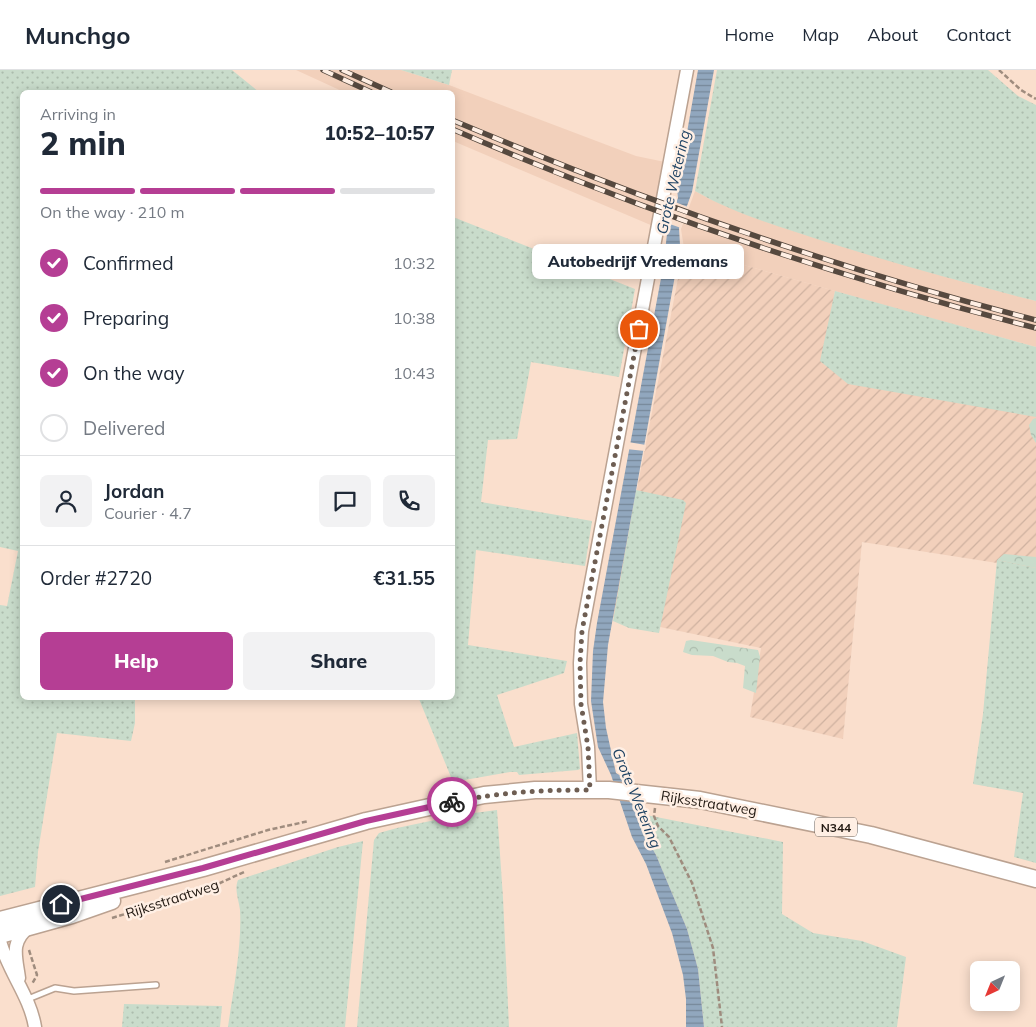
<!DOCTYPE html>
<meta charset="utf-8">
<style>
body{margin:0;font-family:Mulish,sans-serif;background:#f2f2f3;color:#1f2937;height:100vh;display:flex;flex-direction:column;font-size:19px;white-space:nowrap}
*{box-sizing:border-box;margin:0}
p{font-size:16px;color:#747a83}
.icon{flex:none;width:28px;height:28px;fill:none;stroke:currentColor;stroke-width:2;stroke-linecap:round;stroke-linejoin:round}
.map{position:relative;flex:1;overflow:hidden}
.panel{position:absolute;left:20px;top:20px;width:435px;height:610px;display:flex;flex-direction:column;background:#fff;border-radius:8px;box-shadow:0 2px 12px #0003}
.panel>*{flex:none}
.needle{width:32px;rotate:223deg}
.fabs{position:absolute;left:970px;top:891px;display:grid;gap:10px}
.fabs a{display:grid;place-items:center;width:50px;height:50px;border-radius:8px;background:#fff;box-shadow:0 2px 12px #0003;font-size:25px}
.pin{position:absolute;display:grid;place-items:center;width:42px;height:42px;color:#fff;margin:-21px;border:2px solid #fff;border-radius:50%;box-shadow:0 1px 5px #0007}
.courier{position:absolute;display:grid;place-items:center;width:50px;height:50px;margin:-25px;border:4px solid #b53e94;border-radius:50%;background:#fff;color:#222;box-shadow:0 1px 6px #0007}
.bubble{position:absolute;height:35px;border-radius:8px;background:#fff;box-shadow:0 2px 12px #0003;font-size:16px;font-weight:800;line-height:35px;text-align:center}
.overview em{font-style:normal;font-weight:800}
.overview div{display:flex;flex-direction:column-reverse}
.overview{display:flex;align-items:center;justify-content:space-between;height:85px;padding:0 20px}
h1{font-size:32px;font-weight:800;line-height:38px}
.bar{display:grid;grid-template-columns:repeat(4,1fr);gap:8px 5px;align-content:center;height:60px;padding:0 20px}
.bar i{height:6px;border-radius:4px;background:#e0e1e3}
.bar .on{background:#b53e94}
.bar p{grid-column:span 4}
.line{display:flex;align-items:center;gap:12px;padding:0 20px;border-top:1px solid #e0e1e3}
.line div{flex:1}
.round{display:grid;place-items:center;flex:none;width:52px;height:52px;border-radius:8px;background:#f2f2f3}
ol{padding:0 20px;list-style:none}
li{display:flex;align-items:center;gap:15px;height:55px}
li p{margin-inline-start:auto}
li .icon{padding:5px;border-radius:50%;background:#b53e94;color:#fff;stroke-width:4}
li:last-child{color:#747a83}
li i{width:28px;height:28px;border:2px solid #e0e1e3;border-radius:50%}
.cta{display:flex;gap:10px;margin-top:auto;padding:10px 20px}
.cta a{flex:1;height:58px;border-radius:8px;background:#b53e94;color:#fff;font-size:20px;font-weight:800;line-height:58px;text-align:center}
.cta a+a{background:#f2f2f3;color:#1f2937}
header{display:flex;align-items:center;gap:30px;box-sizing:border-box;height:70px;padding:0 25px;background:#fff;border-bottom:1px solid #e0e1e3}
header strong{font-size:24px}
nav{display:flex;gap:28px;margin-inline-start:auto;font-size:18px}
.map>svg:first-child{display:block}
.built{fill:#f2d0bb}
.industrial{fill:url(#industrial-furrows)}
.grass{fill:url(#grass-dots)}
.forest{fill:url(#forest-crowns)}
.water{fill:url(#water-rules)}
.pier{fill:#fadfcd}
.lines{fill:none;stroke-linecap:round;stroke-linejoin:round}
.service-casing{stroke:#bba291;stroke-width:8}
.tertiary-casing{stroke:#bba291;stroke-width:15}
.primary-casing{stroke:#bba291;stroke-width:19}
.path{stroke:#9f8c7e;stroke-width:2.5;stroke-dasharray:5 2.5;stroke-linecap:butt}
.service{stroke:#fff;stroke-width:5}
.tertiary{stroke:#fff;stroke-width:12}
.primary{stroke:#fff;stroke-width:16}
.rail-casing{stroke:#56493f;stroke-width:5.5}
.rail{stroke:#ffefe4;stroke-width:4;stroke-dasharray:11;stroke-linecap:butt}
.done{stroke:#6e5e53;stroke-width:5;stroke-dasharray:0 9}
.route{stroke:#b53e94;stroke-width:6}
.labels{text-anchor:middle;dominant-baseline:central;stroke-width:5;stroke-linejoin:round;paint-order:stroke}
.shield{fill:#ffefe4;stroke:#645951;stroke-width:1}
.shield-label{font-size:12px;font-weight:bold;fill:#221912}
.street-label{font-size:14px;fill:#221912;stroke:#ffefe4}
.water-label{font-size:15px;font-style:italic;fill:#1e4263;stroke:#ffefe4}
</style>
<header>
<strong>Munchgo</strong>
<nav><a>Home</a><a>Map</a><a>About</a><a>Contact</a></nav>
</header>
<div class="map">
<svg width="1036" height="957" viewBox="0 0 1036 957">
<defs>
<pattern id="industrial-furrows" width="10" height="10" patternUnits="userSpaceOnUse" patternTransform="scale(1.25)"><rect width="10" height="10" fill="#f2d0bb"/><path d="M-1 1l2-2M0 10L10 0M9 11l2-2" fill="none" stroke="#cfb2a0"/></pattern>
<pattern id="grass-dots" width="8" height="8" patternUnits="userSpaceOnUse" patternTransform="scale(1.25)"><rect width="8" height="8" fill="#c9dccb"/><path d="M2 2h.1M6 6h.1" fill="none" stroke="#acbcad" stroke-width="1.8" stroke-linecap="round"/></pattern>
<pattern id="forest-crowns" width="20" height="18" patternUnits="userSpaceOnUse" patternTransform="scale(1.25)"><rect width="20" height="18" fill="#c9dccb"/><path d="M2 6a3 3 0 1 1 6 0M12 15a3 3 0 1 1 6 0" fill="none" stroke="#acbcad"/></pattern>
<pattern id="water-rules" width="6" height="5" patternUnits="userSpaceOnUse" patternTransform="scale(1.25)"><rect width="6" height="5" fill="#91a7be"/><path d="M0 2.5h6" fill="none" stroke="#768799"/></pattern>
</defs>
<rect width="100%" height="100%" fill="#fadfcd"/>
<path class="built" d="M296 0H401L449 15 636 86 665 92 653 156 453 71 452 22H344Z
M695 121 712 130 791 160 946 207 1036 231V277L912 243 684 178 681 159Z"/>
<path class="industrial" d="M684 178 835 221 822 291 1036 344V499L862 472 843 669 750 647 761 578 612 547Z"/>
<path class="grass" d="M0 0H232L259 22H22V628H135V653L131 671 57 663 38 782 35 817 0 826V535L7 536 18 481 0 477Z
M401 0H452L449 15Z
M717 0H988L1018 26 1036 35V231C965 213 893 193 823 171 780 157 735 144 695 121Z
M453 147 635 219 619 307 531 292 517 369 488 370 481 432 592 451 585 496 476 480 468 575 567 591 564 603 497 625 514 677 577 663 580 699 578 700 519 705 517 702H510L453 712 419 629 367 630V628H452Z
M835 221 1036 277V347L848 314 820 291Z
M636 420 683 430 686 433 659 563 629 558 613 551Z
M997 490 1036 498V793L1014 787 1023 723 973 714 983 644Z
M497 740 503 828 509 957H357L374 770 379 763 397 758 459 745Z
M636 743 783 772 782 844 813 863 862 871 906 887 897 957H704L698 899 687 859 656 785 640 757Z
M363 771 345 957H228C233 921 242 877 240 840 239 831 234 819 238 810L338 777Z
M124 934 222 936 220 957H122Z"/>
<path class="forest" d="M1036 348V373L1031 365 1029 355 1033 349Z
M1004 484 1036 487V498L997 490Z
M691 570 758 580 760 587 756 623 743 618 745 596 737 593 728 592 713 586 692 585 683 582 686 571Z"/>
<path class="water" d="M698 0H714L692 122 679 158 680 175 676 200 608 575 603 632 606 658 616 703 621 706 636 743 640 757 656 785 687 859 698 899 704 957H686V929L683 905 672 863 646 794 632 767 611 705 598 677 591 631 593 581 597 553 664 192 668 154 678 128 677 119Z"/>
<path class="pier" d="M675 132 688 137 681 158 667 153Z
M628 372 646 375 645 381 626 379Z"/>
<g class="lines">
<defs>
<path id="service" d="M28 929 55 918 74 921 156 915"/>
<path id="tertiary" d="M590 720 588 677 581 634 580 593 582 561 687 0
M0 871C8 901 30 926 35 957
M19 908C16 886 10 872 29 857"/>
<path id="primary" d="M0 850 203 798 366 751 484 725 535 720H609L700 730 871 765 1036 809
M0 865 72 845 112 831"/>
</defs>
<use href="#service" class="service-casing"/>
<use href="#tertiary" class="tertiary-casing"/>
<use href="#primary" class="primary-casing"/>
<path class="path" d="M999 0 1021 20 1036 29
M655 738 654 746 658 756 669 767 692 813 713 878 722 957
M165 792 268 760 309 751
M112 848 207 819 244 802
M29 880 37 905 32 914"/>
<use href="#service" class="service"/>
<use href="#tertiary" class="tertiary"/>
<use href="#primary" class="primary"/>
<defs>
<path id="rail" d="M323 0 371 22
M342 0 391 22
M452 50C642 130 836 199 1036 250
M452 59C641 141 836 207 1036 258"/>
</defs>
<use href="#rail" class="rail-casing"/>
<use href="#rail" class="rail"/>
</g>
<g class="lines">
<path class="done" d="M452 732C501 722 541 720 590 720L588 677 581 634 580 593 582 561 639 259"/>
<path class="route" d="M61 834 203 798 366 751 452 732"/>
</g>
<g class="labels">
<rect class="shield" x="815" y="747.5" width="42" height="19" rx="4"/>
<g class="shield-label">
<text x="836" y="757">N344</text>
</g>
<g class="street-label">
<text transform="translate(709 733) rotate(9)">Rijksstraatweg</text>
<text transform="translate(172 829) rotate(-18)">Rijksstraatweg</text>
</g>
<g class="water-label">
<text transform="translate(673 112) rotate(-77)">Grote Wetering</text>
<text transform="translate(637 728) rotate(68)">Grote Wetering</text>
</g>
</g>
</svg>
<div class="fabs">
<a><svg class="needle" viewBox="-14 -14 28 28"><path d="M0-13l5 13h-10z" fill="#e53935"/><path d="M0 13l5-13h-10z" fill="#747a83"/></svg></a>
</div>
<div class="pin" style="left:639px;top:259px;background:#ea580c"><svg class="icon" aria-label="bag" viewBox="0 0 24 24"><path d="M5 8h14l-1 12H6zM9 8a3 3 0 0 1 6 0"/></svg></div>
<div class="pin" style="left:61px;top:834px;background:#1f2937"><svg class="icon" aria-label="home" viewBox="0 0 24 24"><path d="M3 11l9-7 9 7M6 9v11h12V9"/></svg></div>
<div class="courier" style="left:452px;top:732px"><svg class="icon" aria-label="bike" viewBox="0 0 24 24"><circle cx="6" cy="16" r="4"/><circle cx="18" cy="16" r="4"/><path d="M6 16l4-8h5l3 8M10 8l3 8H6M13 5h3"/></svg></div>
<div class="bubble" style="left:532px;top:174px;width:212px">Autobedrijf Vredemans</div>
<section class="panel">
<div class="overview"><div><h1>2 min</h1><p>Arriving in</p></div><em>10:52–10:57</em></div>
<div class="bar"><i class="on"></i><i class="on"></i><i class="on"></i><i></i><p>On the way · 210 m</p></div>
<ol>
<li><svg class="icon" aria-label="check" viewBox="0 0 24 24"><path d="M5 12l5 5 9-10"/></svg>Confirmed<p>10:32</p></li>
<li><svg class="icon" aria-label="check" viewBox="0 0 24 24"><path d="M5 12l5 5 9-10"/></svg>Preparing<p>10:38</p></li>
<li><svg class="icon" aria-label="check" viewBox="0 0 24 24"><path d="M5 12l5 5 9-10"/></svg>On the way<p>10:43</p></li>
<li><i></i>Delivered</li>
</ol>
<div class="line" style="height:90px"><a class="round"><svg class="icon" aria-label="person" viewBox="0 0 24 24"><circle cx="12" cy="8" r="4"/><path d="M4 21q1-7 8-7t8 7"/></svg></a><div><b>Jordan</b><p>Courier · 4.7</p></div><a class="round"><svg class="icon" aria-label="chat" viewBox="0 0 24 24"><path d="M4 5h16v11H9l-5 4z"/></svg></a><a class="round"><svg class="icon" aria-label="phone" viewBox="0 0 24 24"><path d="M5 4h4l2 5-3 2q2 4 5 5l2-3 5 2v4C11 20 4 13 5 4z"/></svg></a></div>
<div class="line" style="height:65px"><div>Order #2720</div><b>€31.55</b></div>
<div class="cta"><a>Help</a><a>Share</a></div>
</section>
</div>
